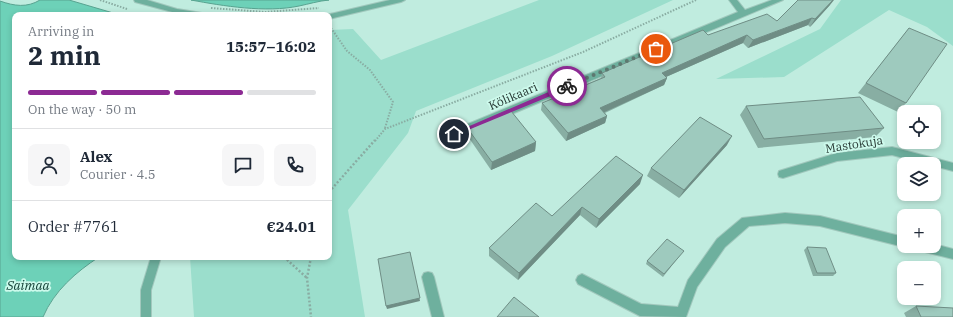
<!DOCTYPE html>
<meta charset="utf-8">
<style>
body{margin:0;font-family:"IBM Plex Serif",serif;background:#f6f6f7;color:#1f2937;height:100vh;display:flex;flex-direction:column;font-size:15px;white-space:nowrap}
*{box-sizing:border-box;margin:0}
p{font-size:13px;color:#747a83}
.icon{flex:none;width:22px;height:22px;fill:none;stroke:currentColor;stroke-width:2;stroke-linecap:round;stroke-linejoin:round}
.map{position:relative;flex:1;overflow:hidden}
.side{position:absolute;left:12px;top:12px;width:320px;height:248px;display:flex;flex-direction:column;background:#fff;border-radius:8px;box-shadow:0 2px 6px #0003}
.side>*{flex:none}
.buttons{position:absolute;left:897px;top:105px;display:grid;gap:8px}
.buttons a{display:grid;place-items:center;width:44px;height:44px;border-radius:8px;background:#fff;box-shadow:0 2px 6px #0003;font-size:20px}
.pin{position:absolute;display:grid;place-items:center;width:34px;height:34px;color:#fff;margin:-17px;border:2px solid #fff;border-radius:50%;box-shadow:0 1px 4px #0007}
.courier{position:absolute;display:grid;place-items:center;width:40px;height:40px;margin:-20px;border:3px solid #8c2a93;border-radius:50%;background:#fff;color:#222;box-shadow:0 1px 5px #0007}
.overview em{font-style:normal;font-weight:800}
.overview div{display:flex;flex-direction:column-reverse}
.overview{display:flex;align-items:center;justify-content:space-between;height:68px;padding:0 16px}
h1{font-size:26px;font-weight:800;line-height:30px}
.bar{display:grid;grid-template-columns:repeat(4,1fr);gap:6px 4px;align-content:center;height:48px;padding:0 16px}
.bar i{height:5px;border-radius:3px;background:#e0e1e3}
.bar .selected{background:#8c2a93}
.bar p{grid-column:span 4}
.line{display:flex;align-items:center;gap:10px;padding:0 16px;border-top:1px solid #e0e1e3}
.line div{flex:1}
.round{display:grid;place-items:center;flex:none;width:42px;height:42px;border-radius:8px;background:#f6f6f7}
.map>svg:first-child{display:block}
.green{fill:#9bdecc}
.water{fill:#6dd1b8;stroke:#58a390}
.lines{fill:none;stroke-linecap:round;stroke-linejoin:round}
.service-casing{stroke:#a1c8bd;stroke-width:2}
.minor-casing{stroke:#a1c8bd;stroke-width:2}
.path-far1{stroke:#89aca2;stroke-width:2;stroke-dasharray:1.5 1.5;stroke-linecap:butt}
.path{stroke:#89aca2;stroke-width:2.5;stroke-dasharray:2 2;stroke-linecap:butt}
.service{fill:#6eb09e;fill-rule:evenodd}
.minor{fill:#6eb09e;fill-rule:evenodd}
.wall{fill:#88aea3}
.shaded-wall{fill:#6f8d85}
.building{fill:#9ecabe;stroke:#6f8d85}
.route{fill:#8c2a93}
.done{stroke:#5d7870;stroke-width:4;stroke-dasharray:0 7.2}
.labels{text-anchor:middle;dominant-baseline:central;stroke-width:3.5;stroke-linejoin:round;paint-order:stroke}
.street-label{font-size:12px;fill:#273934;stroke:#cdfaec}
.water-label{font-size:13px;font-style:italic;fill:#134036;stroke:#cdfaec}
</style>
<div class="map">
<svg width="953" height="317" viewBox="0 0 953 317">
<rect width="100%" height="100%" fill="#c0ecdf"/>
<path class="green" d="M539 0H673L552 56 416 111 408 133 348 210 365 317H194L190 257H329V30L353 29 381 60Z
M841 0H953V46L927 27 889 10 784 77 716 79 820 29Z"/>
<path class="water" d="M40 0H69L120 15H15V257H99C76 272 54 291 43 317H0V1C14 6 27 8 40 0Z
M191 0H329C318 1 309 4 299 6 266 13 223 6 191 0Z"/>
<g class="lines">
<defs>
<path id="service" d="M151 257H161L151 290V317H141V290Z"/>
<path id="minor" d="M134 0H147L177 9 202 13 203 15 176 13 135 2Z
M390 0H405L401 2 329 19V15H326Z
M729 0H737L745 10 772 0H783L457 137 454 138 449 134 451 131 738 12Z
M892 147 953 163V171L934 166V164H926L892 155 837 161 783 178 779 177 778 174 779 171 837 153Z
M785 213 820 216 904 237V246H907L904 247 820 226 785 223 749 226 725 247 697 287 686 317 640 316 578 284 576 280 578 276 582 274 641 304 678 307 688 280 717 239 742 218Z
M934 244 953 249V259L917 250 915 246H934Z
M428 272 432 273 434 277 444 317H432L422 277 424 273Z"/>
</defs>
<use href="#service" class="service-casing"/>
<use href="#minor" class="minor-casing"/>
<path class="path-far1" d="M100 0 127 9
M211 8 265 12 319 8
M331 28 347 51 370 70 393 102 385 128
M375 141 385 129 583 52 696 0"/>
<path class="path" d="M329 192 375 140
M284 257 307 278
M311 257 307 278 311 317"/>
<use href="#service" class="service"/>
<use href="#minor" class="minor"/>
</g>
<path class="wall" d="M830 5 810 27 808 25 748 48 743 43 666 77 667 78 664 85 605 113 607 116 605 123 566 141 541 110 542 103 601 78 602 73 708 35 777 21Z
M909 28 906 103 898 112 858 93Z
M746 106 884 128 875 137 758 148 740 115Z
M468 129 536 142 535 151 491 170 469 138Z
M727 145 679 198 647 176 651 168Z
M640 184 596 228 580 215 518 280 489 256V248L552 216Z
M807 247 836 273 833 276H813L804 250Z
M681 254 663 277 646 264 647 261Z
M916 306 953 317H906L904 313Z"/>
<path class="shaded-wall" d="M833 0H834L830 5 810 27 815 19Z
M812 18 808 25 748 48 753 40Z
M747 35 743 43 659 80 662 73Z
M667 78 664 85 598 115 600 108Z
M607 116 605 123 566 141 568 133Z
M732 136 727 145 679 198 684 190Z
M536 142 535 151 491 170 492 162Z
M643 175 640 184 596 228 599 219Z
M582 207 580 215 518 280 519 273Z
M410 252 420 301 387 309 386 306Z"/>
<path class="building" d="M798 0H833L815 19 812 18 753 40 747 35 662 73 667 78 600 108 607 116 568 133 542 103 605 77 602 73 703 30 708 35 767 14 777 21Z
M909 28 947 44 906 103 866 83Z
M860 97 884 128 764 139 746 106Z
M511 111 536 142 492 162 468 129Z
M700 117 732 136 684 190 651 168Z
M616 156 643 175 599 219 582 207 519 273 489 248 536 203 552 216Z
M667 239 684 251 664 274 647 261Z
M807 247 826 248 836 273H817Z
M410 252 420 298 386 306 378 259Z
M514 297 539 317H497Z
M916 306 953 308V317H921Z"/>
<path class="route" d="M567 84 570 86V88L456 135 451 134Z"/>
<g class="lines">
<path class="done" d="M567 86 656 49"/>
</g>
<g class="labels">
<g class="street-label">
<text transform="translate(513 96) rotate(-23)">Kölikaari</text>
<text transform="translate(854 144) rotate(-9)">Mastokuja</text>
</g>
<g class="water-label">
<text x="28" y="285">Saimaa</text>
</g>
</g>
</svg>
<div class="buttons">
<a><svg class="icon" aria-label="locate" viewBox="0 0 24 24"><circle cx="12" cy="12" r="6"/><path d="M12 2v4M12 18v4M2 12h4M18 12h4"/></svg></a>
<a><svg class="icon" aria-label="layers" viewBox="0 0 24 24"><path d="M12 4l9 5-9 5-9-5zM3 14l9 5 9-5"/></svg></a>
<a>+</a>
<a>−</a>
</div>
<div class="pin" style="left:656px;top:49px;background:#ea580c"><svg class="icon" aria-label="bag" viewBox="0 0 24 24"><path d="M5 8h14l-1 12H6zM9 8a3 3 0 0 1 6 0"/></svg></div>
<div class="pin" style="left:454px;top:134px;background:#1f2937"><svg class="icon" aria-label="home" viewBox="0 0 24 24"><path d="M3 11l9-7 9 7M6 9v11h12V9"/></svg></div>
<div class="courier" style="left:567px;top:86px"><svg class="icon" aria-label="bike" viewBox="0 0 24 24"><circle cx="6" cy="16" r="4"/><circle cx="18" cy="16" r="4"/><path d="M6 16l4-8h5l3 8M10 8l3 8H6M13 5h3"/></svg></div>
<section class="side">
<div class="overview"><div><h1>2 min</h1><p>Arriving in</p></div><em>15:57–16:02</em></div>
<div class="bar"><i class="selected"></i><i class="selected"></i><i class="selected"></i><i></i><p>On the way · 50 m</p></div>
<div class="line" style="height:72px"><a class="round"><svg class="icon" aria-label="person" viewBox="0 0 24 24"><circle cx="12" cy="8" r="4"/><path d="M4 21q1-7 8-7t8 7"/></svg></a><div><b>Alex</b><p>Courier · 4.5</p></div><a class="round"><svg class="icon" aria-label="chat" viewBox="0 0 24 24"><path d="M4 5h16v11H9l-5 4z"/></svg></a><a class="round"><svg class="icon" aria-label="phone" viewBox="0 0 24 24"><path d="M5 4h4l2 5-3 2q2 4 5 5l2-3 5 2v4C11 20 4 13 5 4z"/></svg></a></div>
<div class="line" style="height:52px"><div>Order #7761</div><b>€24.01</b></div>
</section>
</div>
